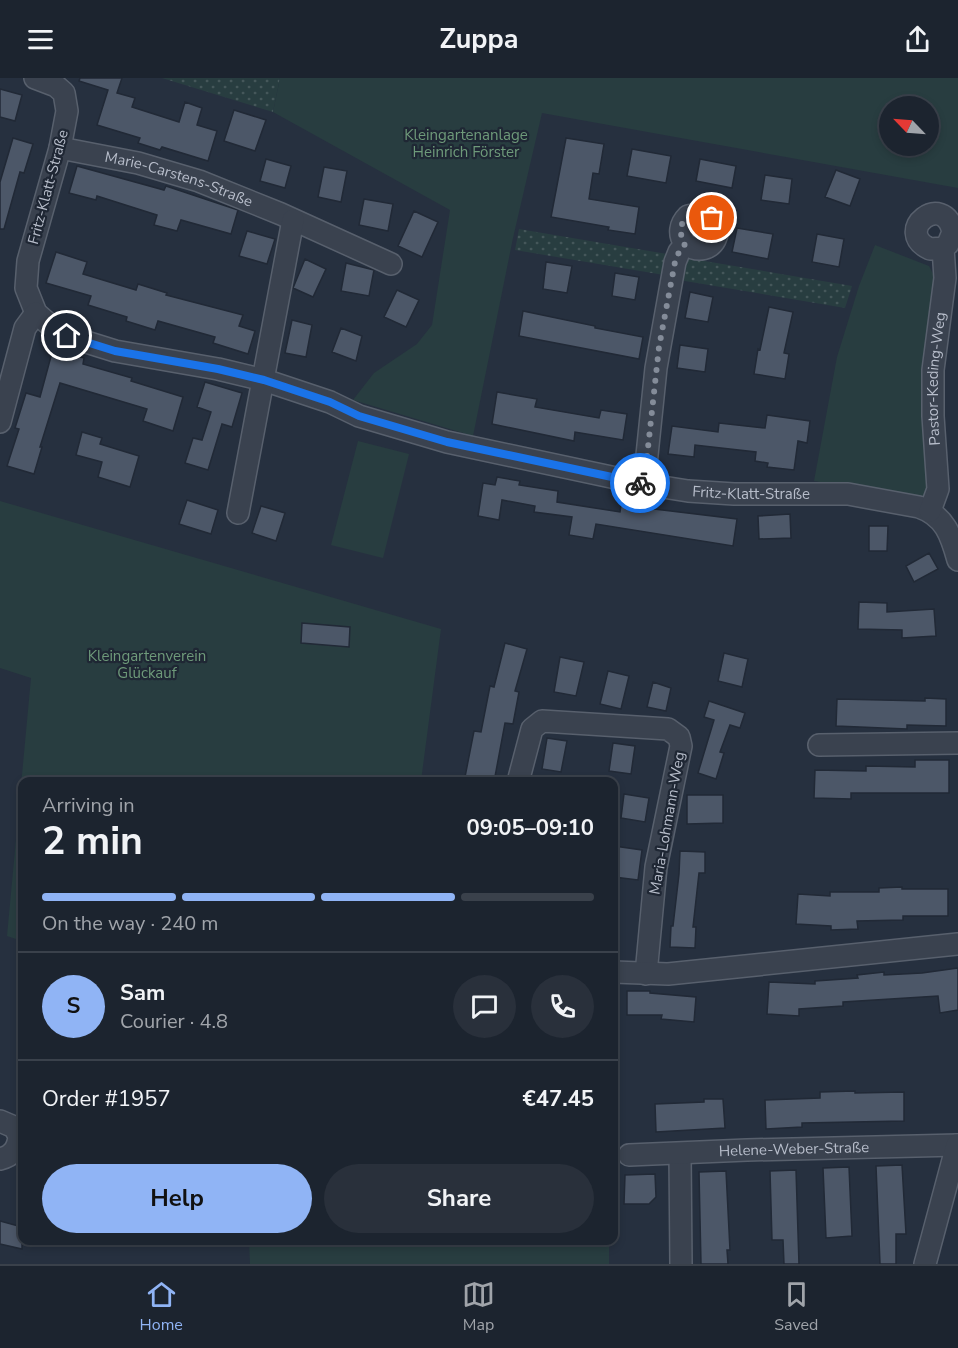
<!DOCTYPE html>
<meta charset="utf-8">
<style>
body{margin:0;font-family:"Nunito Sans",sans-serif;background:#29303b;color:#f1f3f6;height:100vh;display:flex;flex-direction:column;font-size:22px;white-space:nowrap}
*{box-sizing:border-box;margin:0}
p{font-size:20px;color:#a0a4aa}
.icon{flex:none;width:33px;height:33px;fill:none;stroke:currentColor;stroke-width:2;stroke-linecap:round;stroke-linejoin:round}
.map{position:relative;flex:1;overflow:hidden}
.panel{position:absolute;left:18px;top:699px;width:600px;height:468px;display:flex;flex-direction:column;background:#1c242f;border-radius:12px;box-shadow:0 3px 9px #0003,0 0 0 2px #3a414b}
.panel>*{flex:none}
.needle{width:39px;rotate:295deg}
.tools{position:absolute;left:879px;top:18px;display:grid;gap:12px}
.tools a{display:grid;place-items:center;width:60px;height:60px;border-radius:50%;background:#1c242f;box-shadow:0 3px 9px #0003,0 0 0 2px #3a414b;font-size:30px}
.pin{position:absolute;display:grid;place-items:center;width:51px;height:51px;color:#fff;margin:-26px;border:3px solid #fff;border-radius:50%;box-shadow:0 2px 6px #0007}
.courier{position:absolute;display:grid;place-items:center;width:60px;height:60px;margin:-30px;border:4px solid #1a73e8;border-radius:50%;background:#fff;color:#222;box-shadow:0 2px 8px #0007}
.head em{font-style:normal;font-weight:700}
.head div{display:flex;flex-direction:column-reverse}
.head{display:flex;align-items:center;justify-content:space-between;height:102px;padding:0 24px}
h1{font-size:39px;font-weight:700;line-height:45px}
.bar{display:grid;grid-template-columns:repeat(4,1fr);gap:9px 6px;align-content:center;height:72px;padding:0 24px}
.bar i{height:8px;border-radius:4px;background:#3a414b}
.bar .active{background:#90b4f5}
.bar p{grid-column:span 4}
.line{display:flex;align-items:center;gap:15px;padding:0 24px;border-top:2px solid #3a414b}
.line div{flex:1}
.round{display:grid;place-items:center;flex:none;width:63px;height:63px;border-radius:32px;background:#29303b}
.cta{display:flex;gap:12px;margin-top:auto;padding:12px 24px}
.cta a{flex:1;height:69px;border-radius:36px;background:#90b4f5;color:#111;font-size:24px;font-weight:700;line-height:69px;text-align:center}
.cta a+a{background:#29303b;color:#f1f3f6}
header{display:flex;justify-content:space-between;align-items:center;height:78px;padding:0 24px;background:#1c242f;font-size:27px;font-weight:700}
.tab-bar{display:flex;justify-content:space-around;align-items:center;height:84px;border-top:2px solid #3a414b;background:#1c242f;font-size:16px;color:#a0a4aa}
.tab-bar a{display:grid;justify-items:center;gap:3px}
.tab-bar .active{color:#90b4f5}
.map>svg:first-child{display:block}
.grass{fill:url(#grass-dots)}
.green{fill:#283d40;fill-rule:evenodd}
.building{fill:#4c5768;stroke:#212936;stroke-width:1.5}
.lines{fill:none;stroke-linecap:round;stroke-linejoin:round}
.minor-casing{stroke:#58606d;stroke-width:24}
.minor{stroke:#3a424f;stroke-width:21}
.done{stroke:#848c99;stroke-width:6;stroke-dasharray:0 10.8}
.route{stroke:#1a73e8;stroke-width:8}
.labels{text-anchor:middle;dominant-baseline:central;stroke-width:4.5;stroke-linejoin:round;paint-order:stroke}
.park-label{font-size:15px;fill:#6e9a7a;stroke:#1f2734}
.street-label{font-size:15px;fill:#b7bdca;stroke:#1f2734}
</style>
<header><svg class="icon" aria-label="menu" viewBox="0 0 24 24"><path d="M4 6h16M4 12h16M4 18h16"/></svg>Zuppa<svg class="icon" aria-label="share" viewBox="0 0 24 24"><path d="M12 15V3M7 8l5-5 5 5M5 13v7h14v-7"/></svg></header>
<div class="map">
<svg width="958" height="1186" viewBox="0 0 958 1186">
<defs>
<pattern id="grass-dots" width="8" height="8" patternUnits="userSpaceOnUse" patternTransform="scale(1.5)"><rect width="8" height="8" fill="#283d40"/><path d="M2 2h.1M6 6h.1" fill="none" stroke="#45575a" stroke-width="1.8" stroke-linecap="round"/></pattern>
</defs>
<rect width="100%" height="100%" fill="#26303f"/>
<path class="grass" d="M162 0H280L273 34Z
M519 151 667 176 664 197 515 172Z
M687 180 852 208 845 230 679 202Z"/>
<path class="green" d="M280 0H958V110L542 35 513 160 473 358 353 322 374 295 417 266 432 247 450 132 273 34ZM928 28V68H890V28Z
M875 167 929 188 938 206 931 418 927 422 814 403 837 279 859 208Z
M358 363 409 376 383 480 331 467Z
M0 423 441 551 421 703 22 704V863L7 858 31 600 0 590Z
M249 1163H609V1186H250Z"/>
<path class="building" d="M80 0H122L117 15 135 20 132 29 179 44 185 24 202 30 197 47 217 53 208 83 162 69 160 72 138 65 140 60 97 47 108 12 79 3Z
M0 11 22 17 15 43 0 39Z
M234 32 266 42 255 73 224 63Z
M13 60 33 66 24 95 20 94 4 151H0V104Z
M566 60 604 66 599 96 593 95 589 121 639 129 635 156 608 152 609 149 551 139Z
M632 71 671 78 666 105 627 98Z
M266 81 291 88 285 110 260 103Z
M700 81 736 88 732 110 696 103Z
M77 88 164 112 166 108 238 132 231 156 181 142 177 153 154 147 157 137 97 118 96 122 69 115Z
M324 89 347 93 341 124 318 119Z
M836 92 860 101 850 128 825 119Z
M765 97 792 101 789 126 761 122Z
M364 121 393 126 388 153 359 147Z
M414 133 438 144 422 179 398 168Z
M737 150 773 156 768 181 732 174Z
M247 153 275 161 267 186 239 178Z
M817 156 844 161 839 189 812 184Z
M56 174 87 184 83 196 136 212 138 206 167 215 166 217 243 237 239 248 255 253 248 276 213 265 215 259 158 243 155 252 126 243 127 239 88 227 91 218 46 205Z
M305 181 326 191 313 219 293 210Z
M546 184 572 188 567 215 543 211Z
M346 185 374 192 369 218 341 213Z
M615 195 639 199 635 222 612 218Z
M397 212 419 222 406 249 384 239Z
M690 214 713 219 708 244 685 240Z
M769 229 793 234 784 275 789 276 785 301 754 296 758 271 760 272Z
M523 233 595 248V250L643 259 639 281 519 258Z
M292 242 312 247 306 279 285 275Z
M341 250 362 258 356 283 332 274Z
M680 267 708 271 705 294 677 290Z
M53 271 84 280 83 286 132 300 131 303 183 319 173 353 143 343 147 331 60 305 40 369H42L34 396 7 388 19 351 15 350 26 315 40 319Z
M205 304 242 315 232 349 222 346 208 392 185 385 193 360 202 362 211 334 197 329Z
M497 314 537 321 535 329 599 340 601 332 627 336 623 362 575 354 574 363 492 346Z
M767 337 810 343 807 365 798 363 794 392 767 389 768 385 755 383 756 374 695 367 694 379 668 376 672 348 718 354 719 345 765 350Z
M82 354 102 360 100 366 139 378 130 409 98 399 102 384 76 377Z
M497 399 520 403 519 407 558 413 557 424 620 434 621 427 737 441 733 468 596 446 593 461 569 457 572 439 534 434 535 428 502 422 499 442 478 438 483 405 495 407Z
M187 422 218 432 211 456 179 446Z
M261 428 285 435 276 463 252 455Z
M790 436 791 460 759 461 758 438Z
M869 448H888L887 473H869Z
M929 475 938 491 914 504 906 488Z
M859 524 887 525V534L934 531 936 558 902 560V552L858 551Z
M302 545 350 549 349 569 301 565Z
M505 565 527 571 515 613 519 614 513 646 505 645 494 704H464L474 653 481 654 490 608 494 609Z
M724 575 748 581 742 609 718 603Z
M560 579 584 584 576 618 554 614Z
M608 593 629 598 621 631 600 626Z
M653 604 671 610 666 633 647 629Z
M925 620 946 621V648L907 647V651L836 648 837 621 925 623Z
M709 623 745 635 740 650 730 647 720 674 724 675 716 701 698 695 714 642 704 639Z
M547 660 567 663 561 694 542 691Z
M613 665 635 668 631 696 609 693Z
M915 682H949V715H851V721L814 720 815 692 866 693V688L915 689Z
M624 716 649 720 645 744 621 740Z
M687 717H723V745L687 746Z
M614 768 642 772 638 802 614 799Z
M680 773 705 774V795H699L693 849H696L695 870 670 869 671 848H673L679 796Z
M902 809V811H948V838H903V842L857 843 858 851 831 852V848L796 846 798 816 830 818V814H879V810Z
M958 890V932L940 935 938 918 843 924V928L799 931V938L767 936 769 904 815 906V903L858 900 857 897 884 894V897L922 895Z
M627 913H650V915L696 919 694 944 661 941 662 937H627Z
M855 1013V1015L904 1014V1043L802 1045V1049L766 1051 765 1022 820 1020V1014Z
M704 1021H723L725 1050 656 1054 655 1026 704 1024Z
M902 1087 906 1156H896V1186H880L876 1088Z
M849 1089 852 1158 826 1160 823 1090Z
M796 1092 799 1186H784L783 1162H772L770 1093Z
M726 1093 730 1172H727L728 1186H701L699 1094Z
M655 1096 656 1119 649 1126H624L625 1097Z
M0 1143 22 1149V1171L0 1166Z"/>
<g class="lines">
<defs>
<g id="minor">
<path id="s1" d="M35 0 56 8 64 15 67 33 60 70 28 183 26 210 36 235 51 248 67 258 115 273 218 291 264 302 330 324 359 338 447 364 644 406 688 413 734 416H848L919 429C945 438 951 457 958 482"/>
<path id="s2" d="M60 70 138 85 199 103 281 136 391 186"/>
<path d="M0 344 25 250 36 235"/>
<path d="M644 406 656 290 675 184 679 174 685 166C713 185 732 145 702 135L688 138C680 146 678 156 685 166"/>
<path id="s3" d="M930 433 938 411 933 338V292L945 200 943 170 948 166 953 154C944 112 892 153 930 171L943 170"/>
<path d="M238 435 293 142"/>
<path d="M819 667 958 665"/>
<path d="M518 704 532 651 542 643 668 651 679 659 681 668 656 789 646 896"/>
<path d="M614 894 668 896 958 866"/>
<path d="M0 1043 14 1049 19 1058C18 1070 13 1078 0 1081"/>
<path d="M680 1076 681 1186"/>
<path id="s4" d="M629 1077 747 1072 958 1067"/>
<path d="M925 1186 957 1067"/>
</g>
</defs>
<use href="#minor" class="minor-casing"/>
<use href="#minor" class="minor"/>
</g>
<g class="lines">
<path class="done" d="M640 405 644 406 659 269 675 184 679 174 685 166C672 146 692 125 712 140"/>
<path class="route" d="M67 258 115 273 218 291 264 302 330 324 359 338 447 364 640 405"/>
</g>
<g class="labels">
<g class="park-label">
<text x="466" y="57">Kleingartenanlage<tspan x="466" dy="17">Heinrich Förster</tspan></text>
<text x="147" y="578">Kleingartenverein<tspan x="147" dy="17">Glückauf</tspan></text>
</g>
<g class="street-label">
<text stroke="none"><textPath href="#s2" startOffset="123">Marie-Carstens-Straße</textPath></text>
<text transform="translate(48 109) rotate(-75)">Fritz-Klatt-Straße</text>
<text stroke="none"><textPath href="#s3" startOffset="134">Pastor-Keding-Weg</textPath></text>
<text stroke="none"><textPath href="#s1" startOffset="1004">Fritz-Klatt-Straße</textPath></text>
<text transform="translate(667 745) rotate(-80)">Maria-Lohmann-Weg</text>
<text stroke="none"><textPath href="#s4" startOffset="165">Helene-Weber-Straße</textPath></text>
</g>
</g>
</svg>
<div class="tools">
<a><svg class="needle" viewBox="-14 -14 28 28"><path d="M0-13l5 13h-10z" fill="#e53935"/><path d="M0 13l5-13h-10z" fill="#a0a4aa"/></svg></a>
</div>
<div class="pin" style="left:712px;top:140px;background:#ea580c"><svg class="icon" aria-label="bag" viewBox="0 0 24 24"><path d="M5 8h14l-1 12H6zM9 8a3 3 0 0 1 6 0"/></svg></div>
<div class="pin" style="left:67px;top:258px;background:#1f2937"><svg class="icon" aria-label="home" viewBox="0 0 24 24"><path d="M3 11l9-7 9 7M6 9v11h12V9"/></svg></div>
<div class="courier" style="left:640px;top:405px"><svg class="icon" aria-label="bike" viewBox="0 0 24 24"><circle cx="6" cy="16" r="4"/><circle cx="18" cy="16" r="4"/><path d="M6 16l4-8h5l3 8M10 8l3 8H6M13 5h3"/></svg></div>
<section class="panel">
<div class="head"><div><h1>2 min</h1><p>Arriving in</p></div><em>09:05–09:10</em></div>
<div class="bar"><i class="active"></i><i class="active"></i><i class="active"></i><i></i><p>On the way · 240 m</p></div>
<div class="line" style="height:108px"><b class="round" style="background:#90b4f5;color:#111">S</b><div><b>Sam</b><p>Courier · 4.8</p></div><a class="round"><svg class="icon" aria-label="chat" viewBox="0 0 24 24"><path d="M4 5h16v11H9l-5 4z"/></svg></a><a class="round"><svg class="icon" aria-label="phone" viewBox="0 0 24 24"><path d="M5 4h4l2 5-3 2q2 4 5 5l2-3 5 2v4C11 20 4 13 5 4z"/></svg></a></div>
<div class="line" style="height:78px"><div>Order #1957</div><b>€47.45</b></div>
<div class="cta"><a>Help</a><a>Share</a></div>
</section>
</div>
<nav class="tab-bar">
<a class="active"><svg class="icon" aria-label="home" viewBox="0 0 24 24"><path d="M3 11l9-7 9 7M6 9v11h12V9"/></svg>Home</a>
<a><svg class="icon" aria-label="map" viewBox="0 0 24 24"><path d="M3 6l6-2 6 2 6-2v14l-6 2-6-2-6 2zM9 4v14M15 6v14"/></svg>Map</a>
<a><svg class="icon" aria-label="saved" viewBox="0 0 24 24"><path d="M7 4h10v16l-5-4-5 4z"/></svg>Saved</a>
</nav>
